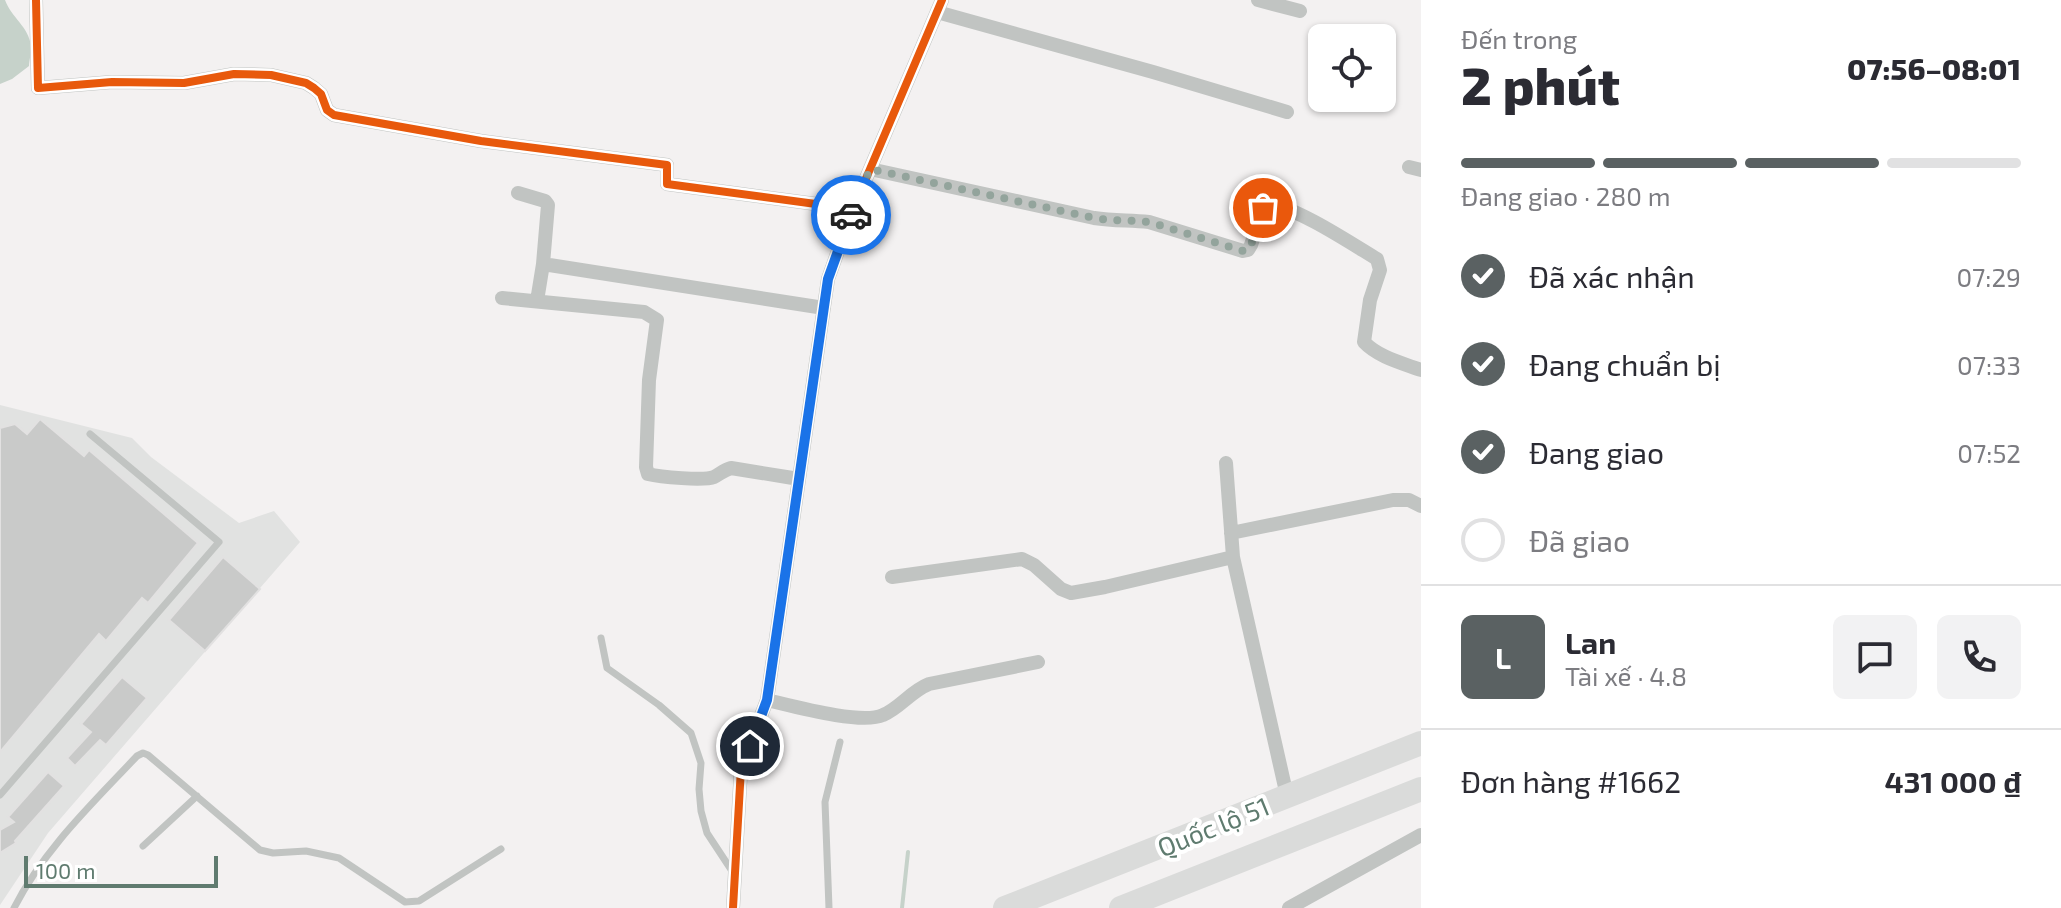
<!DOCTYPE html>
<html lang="vi">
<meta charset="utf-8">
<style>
body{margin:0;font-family:"Exo 2",sans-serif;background:#f2f2f3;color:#2b2b33;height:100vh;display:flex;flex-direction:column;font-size:30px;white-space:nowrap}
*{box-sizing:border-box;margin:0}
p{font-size:26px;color:#7c7c81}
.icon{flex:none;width:44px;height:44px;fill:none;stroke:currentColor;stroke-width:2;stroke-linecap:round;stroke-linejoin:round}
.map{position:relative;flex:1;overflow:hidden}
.side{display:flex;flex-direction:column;background:#fff;width:640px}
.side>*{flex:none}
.fabs{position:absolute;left:1308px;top:24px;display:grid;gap:16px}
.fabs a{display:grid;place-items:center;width:88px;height:88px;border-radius:12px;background:#fff;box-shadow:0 2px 6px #0004;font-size:40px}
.scale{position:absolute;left:24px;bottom:20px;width:194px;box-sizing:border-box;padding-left:8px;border:4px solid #5f7b6f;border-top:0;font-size:22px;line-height:28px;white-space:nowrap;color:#5f7b6f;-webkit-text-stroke:6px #fff;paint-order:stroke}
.pin{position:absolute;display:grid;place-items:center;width:68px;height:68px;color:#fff;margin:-34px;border:4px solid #fff;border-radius:50%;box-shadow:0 2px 8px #0007}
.courier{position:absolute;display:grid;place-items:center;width:80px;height:80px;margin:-40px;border:6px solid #1a73e8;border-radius:50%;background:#fff;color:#222;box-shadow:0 2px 10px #0007}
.head em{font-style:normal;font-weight:800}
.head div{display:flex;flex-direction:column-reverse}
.head{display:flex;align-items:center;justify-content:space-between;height:136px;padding:0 40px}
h1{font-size:52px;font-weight:800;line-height:60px}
.bar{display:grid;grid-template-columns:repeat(4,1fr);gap:12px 8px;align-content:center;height:96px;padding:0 40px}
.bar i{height:10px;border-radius:6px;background:#e1e1e2}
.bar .on{background:#5a6162}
.bar p{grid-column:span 4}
.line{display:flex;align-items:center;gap:20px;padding:0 40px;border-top:2px solid #e1e1e2}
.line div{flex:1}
.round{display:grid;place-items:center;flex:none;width:84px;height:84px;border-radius:12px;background:#f2f2f3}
ol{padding:0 40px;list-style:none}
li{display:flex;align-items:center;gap:24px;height:88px}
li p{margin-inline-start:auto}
li .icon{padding:8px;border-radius:50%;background:#5a6162;color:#fff;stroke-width:4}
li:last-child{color:#7c7c81}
li i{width:44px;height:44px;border:4px solid #e1e1e2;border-radius:50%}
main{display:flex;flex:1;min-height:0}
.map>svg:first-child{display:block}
.built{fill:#e1e2e1}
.water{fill:#c6d2ca}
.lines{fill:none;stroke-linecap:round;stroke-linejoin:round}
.stream{stroke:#c6d2ca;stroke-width:4}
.building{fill:#c9cac9;stroke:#e2e1e1;stroke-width:2}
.lane{stroke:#c1c4c2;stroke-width:7}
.street{stroke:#c1c4c2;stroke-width:14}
.highway{stroke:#dadbda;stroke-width:24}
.cycleway-casing{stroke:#fff;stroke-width:13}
.cycleway{stroke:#e8590c;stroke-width:8}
.done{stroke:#93a49c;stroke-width:8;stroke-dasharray:0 14.4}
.route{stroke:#1a73e8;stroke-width:10}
.labels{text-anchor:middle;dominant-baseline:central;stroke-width:8;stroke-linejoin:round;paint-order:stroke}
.street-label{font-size:26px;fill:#5f7b6f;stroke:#fff}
</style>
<main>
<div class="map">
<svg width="1421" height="908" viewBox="0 0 1421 908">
<rect width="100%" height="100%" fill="#f3f1f1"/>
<path class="built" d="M0 405 132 438 151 457 239 523 274 511 300 542 48 833 0 905Z"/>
<path class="water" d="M0 0H5C11 17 29 27 31 46 32 52 29 60 29 66L12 79 0 84Z"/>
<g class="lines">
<path class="stream" d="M902 908 908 852"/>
</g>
<path class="building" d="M40 419 84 456 89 450 198 543 148 603 142 598 106 641 99 634 0 752V428L15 424 27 434Z
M223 557 260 589 205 651 169 620Z
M122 677 147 698 106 745 100 740 75 766 67 758 91 732 81 724Z
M48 772 64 786 15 841 16 843 0 853V830L14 822 8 817Z"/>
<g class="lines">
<path class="lane" d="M601 638 607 668 659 705 691 733 701 763 699 789 701 811 707 833 732 871
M0 795 219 542 90 434
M143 846 197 796
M14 908C44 849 93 803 137 756L143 753 148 755 260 850 273 853 306 851 339 858 405 902 419 901 501 849
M829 908 825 802 840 742"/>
<path class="street" d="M36 0 38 88 112 82 184 83 234 74 271 75 306 83 314 88 321 94 327 110 334 115 481 141 667 165V184L853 209
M1258 0 1300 11
M937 12 1153 72 1287 112
M1409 167 1421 170
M870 169 1094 218C1114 221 1129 220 1149 222L1243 251 1248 250 1251 245 1263 208 1267 203C1298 208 1349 242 1377 259L1380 270 1370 300 1364 342C1378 357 1402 363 1421 370
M518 193 545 201 548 205 543 264 537 301
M543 264 824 308
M502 298 644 312 657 320 649 380 646 467 648 474C660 477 704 481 714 477 720 474 724 470 731 468L799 479
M1226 463 1233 557 1287 796
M1231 533 1393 500H1409L1421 506
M892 577 1022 559 1034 565 1061 589 1071 593 1105 587 1233 557
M767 700C793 706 861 725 883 715 900 708 911 691 929 684L1038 662
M733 908 741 768 767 700 828 279 853 209 942 0
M1289 908 1421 835"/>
<path class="highway" d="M1005 908 1421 743
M1121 908 1421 789"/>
<defs>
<path id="cycleway" d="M36 0 38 88 112 82 184 83 234 74 271 75 306 83 314 88 321 94 327 110 334 115 481 141 667 165V184L853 209
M733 908 741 768 767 700 828 279 853 209 942 0"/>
</defs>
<use href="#cycleway" class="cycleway-casing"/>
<use href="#cycleway" class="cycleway"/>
</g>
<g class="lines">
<path class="done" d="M851 215 870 169 1094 218C1114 221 1129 220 1149 222L1243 251 1248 250 1251 245 1263 208"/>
<path class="route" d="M750 746 767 700 828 279 851 215"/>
</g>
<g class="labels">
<g class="street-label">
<text transform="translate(1213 826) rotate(-22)">Quốc lộ 51</text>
</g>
</g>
</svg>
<div class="fabs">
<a><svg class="icon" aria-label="locate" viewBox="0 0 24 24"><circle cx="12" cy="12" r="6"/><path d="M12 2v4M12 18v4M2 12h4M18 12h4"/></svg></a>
</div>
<div class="scale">100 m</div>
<div class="pin" style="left:1263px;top:208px;background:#ea580c"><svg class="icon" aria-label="bag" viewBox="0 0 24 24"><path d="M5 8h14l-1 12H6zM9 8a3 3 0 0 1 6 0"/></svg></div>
<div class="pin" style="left:750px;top:746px;background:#1f2937"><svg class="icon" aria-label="home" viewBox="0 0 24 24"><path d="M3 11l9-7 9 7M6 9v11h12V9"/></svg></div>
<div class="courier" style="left:851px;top:215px"><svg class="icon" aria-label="car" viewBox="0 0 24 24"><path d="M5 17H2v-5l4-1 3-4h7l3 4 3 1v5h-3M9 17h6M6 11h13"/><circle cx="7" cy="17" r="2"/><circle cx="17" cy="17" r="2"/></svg></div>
</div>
<section class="side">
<div class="head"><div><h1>2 phút</h1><p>Đến trong</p></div><em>07:56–08:01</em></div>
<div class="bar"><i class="on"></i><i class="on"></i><i class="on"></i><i></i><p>Đang giao · 280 m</p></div>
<ol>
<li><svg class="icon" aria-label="check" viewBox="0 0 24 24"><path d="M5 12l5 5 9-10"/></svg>Đã xác nhận<p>07:29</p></li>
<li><svg class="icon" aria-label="check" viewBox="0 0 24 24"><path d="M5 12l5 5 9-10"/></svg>Đang chuẩn bị<p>07:33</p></li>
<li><svg class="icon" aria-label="check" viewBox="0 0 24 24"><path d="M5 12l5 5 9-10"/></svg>Đang giao<p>07:52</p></li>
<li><i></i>Đã giao</li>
</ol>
<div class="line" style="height:144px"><b class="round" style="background:#5a6162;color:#fff">L</b><div><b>Lan</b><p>Tài xế · 4.8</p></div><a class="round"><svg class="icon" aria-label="chat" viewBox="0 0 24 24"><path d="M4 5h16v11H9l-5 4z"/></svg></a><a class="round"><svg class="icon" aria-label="phone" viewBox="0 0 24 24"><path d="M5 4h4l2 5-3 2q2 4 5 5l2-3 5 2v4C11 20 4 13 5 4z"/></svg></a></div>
<div class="line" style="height:104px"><div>Đơn hàng #1662</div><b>431 000 ₫</b></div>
</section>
</main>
